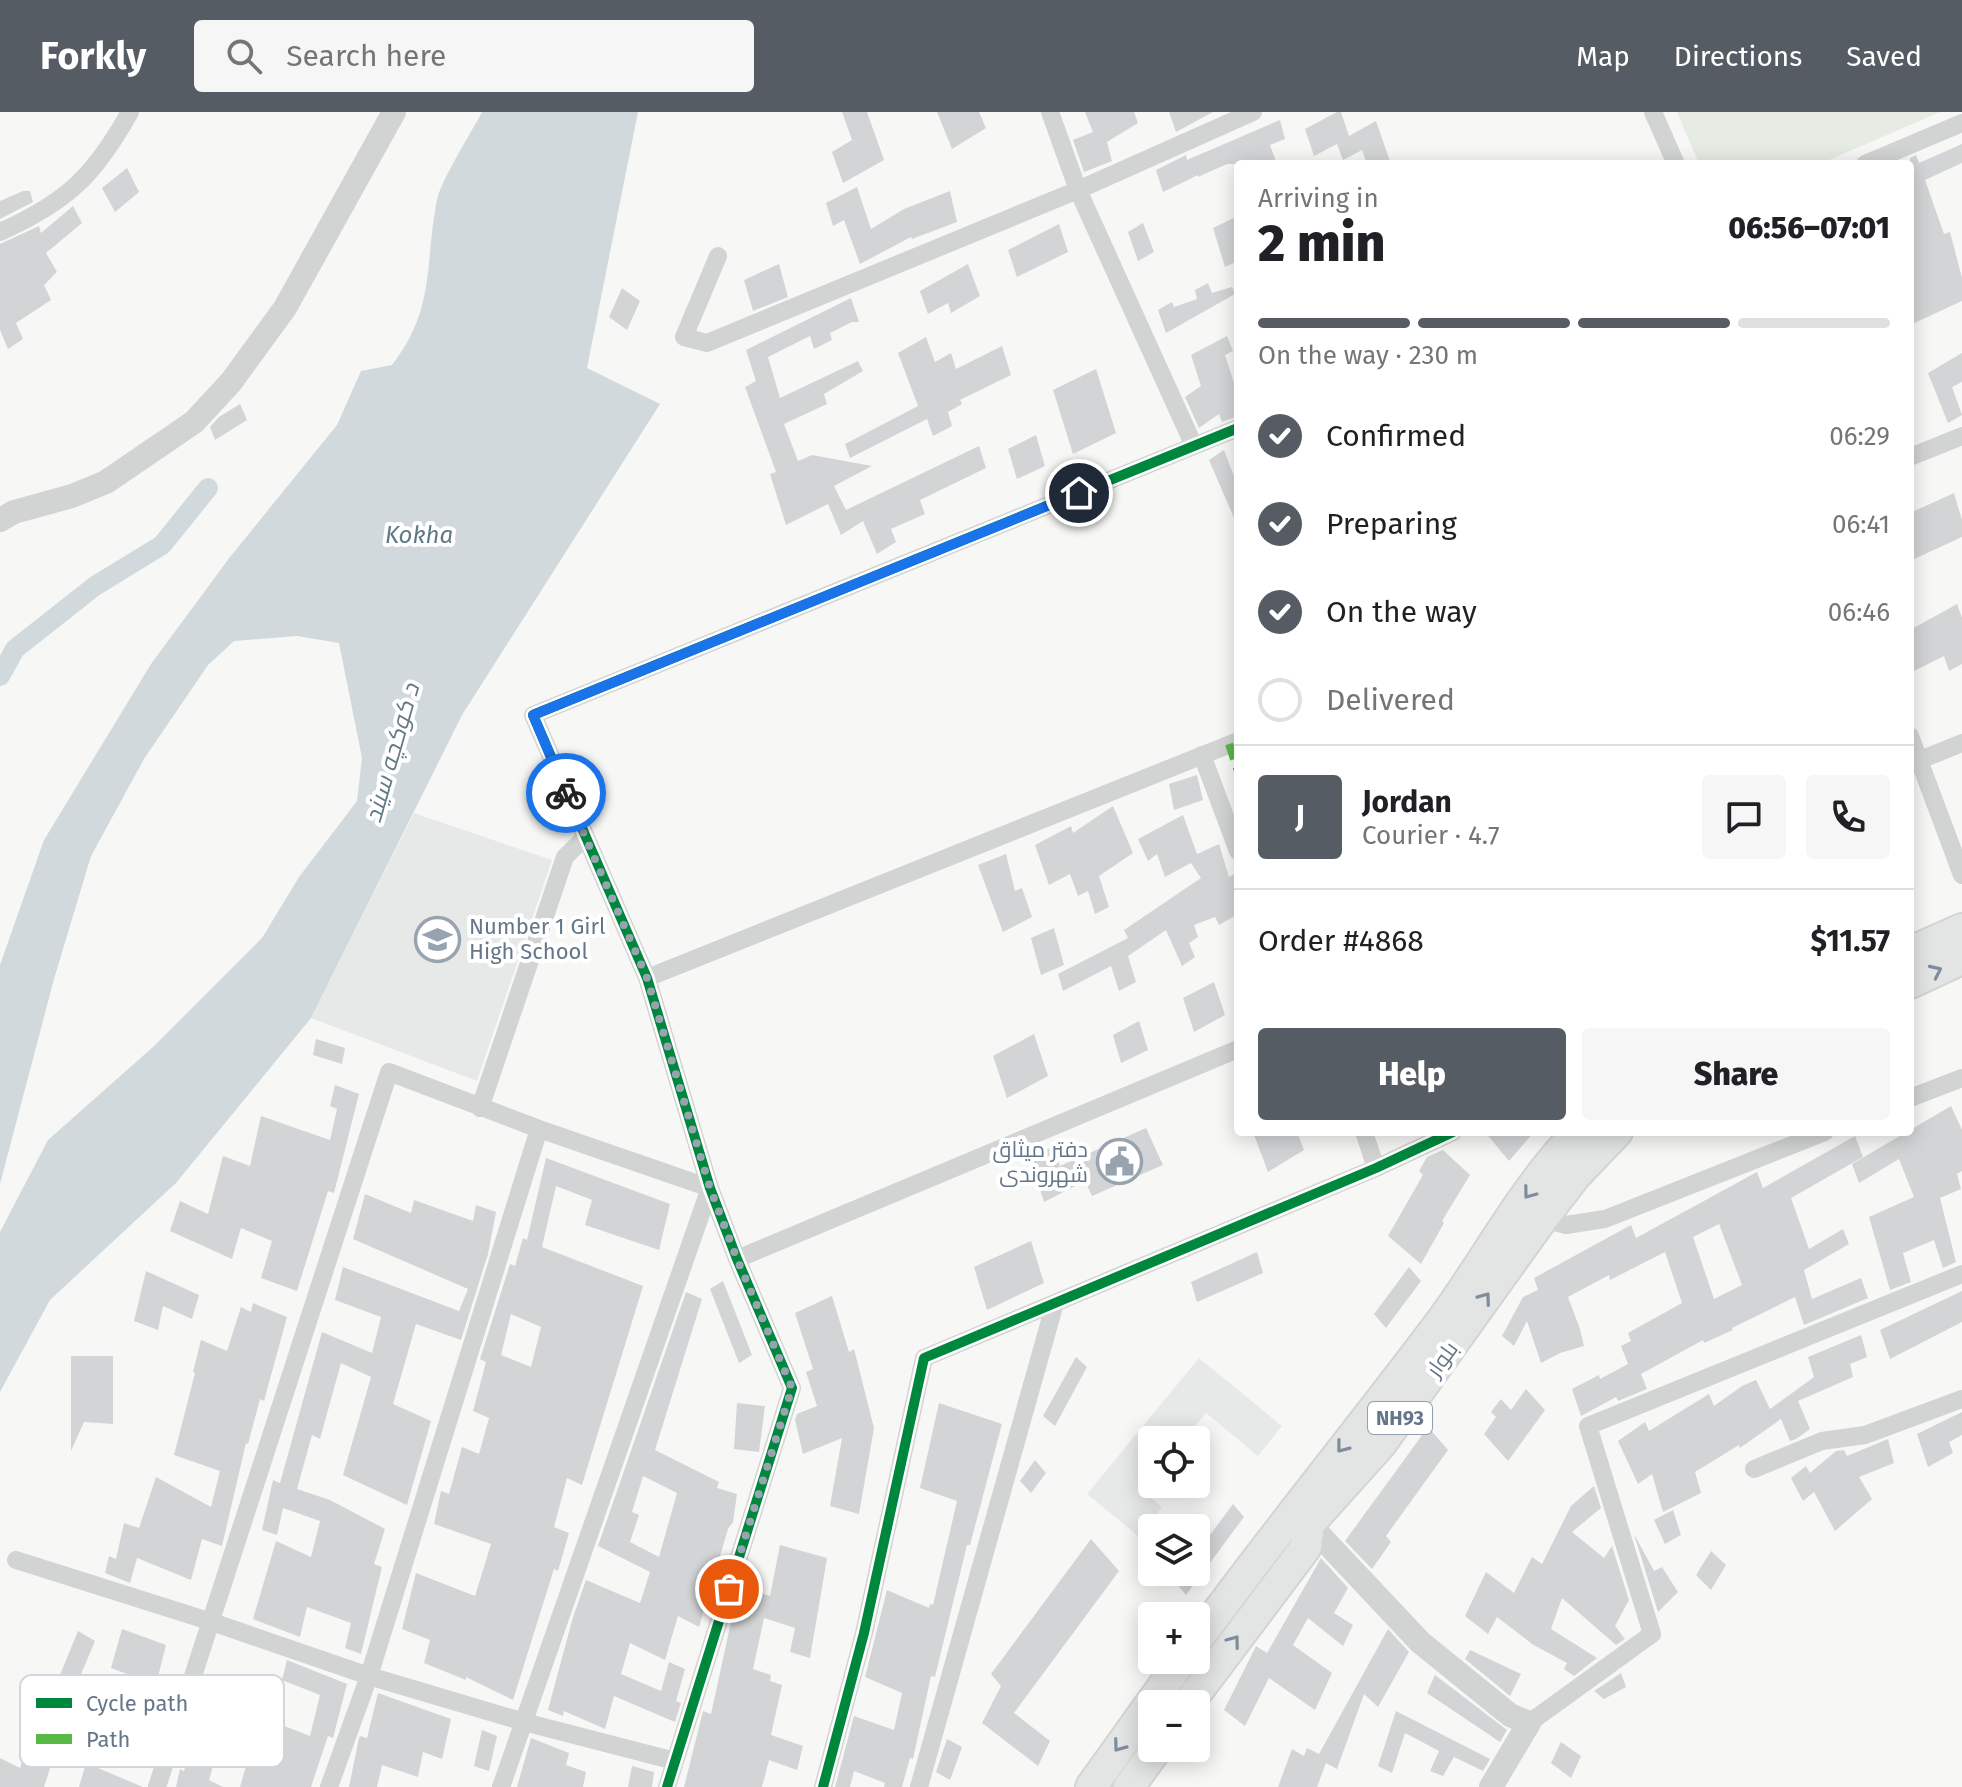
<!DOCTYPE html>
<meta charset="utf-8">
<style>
body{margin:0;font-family:"Fira Sans",Cairo,sans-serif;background:#f6f6f6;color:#202124;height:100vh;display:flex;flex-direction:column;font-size:30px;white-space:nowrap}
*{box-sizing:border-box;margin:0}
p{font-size:26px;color:#757577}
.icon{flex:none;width:44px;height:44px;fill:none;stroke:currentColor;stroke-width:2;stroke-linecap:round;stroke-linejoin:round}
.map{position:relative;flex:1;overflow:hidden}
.drawer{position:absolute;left:1234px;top:48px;width:680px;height:976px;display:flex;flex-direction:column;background:#fff;border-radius:8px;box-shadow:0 4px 20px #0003}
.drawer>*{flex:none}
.controls{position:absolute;left:1138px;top:1314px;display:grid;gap:16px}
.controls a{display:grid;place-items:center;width:72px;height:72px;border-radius:8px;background:#fff;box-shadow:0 4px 20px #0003;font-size:40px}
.pin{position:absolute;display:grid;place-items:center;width:68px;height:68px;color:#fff;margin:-34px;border:4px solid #fff;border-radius:50%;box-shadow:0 2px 8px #0007}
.courier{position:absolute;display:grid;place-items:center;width:80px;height:80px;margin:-40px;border:6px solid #1a73e8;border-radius:50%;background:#fff;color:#222;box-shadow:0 2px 10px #0007}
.overview em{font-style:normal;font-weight:800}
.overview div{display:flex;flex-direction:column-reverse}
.overview{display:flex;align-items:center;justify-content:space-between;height:136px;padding:0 24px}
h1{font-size:52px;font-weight:800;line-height:60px}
.bar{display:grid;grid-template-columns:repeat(4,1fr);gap:12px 8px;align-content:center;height:96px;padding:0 24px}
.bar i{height:10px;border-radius:6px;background:#e0e0e0}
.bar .active{background:#565c63}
.bar p{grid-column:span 4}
.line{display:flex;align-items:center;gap:20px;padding:0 24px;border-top:2px solid #e0e0e0}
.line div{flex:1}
.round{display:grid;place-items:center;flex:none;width:84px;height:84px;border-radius:8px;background:#f6f6f6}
ol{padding:0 24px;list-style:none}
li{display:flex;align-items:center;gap:24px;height:88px}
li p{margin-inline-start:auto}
li .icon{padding:8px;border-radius:50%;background:#565c63;color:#fff;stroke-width:4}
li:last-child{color:#757577}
li i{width:44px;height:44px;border:4px solid #e0e0e0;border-radius:50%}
.cta{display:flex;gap:16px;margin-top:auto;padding:16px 24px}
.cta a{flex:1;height:92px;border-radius:8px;background:#565c63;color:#fff;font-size:32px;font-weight:800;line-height:92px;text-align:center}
.cta a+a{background:#f6f6f6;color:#202124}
header{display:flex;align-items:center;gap:48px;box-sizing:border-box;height:112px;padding:0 40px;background:#565c63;color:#fff}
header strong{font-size:38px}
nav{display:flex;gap:44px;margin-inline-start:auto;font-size:28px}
.search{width:560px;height:72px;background:#f6f6f6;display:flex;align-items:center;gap:20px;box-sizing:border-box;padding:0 28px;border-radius:8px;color:#757577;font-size:30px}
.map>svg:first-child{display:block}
.built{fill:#e7e9e9}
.green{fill:#e6ebe4}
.water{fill:#d1d9dd}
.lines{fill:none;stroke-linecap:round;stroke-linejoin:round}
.canal{stroke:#d1d9dd;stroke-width:20}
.building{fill:#d3d4d5;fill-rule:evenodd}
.primary-casing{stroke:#d3d5d5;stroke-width:34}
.minor{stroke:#d2d3d3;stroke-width:18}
.tertiary{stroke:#d2d3d3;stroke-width:24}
.primary{stroke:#e3e4e4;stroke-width:30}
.quiet{stroke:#58b947;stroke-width:8;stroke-dasharray:16 8;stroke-linecap:butt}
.cycleway-casing{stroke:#fff;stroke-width:15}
.cycleway{stroke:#00873e;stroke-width:10}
.oneway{stroke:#7d8d9c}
.done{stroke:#97a4b0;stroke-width:8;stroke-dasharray:0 14.4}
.route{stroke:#1a73e8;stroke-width:10}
.labels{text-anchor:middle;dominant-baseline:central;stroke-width:8;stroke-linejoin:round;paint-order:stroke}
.shield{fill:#fff;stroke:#92a0ad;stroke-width:2}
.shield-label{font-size:20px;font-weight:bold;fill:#64778a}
.poi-label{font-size:22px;fill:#64778a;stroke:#fff;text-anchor:start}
.street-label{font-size:22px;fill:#64778a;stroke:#fff}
.water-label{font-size:24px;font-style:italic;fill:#607985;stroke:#fff}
.key{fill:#fff;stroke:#d0d6dc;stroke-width:2}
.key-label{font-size:22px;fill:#64778a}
</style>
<header>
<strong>Forkly</strong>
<div class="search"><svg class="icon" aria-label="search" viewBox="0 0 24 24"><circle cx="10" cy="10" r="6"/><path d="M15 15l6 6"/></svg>Search here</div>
<nav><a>Map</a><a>Directions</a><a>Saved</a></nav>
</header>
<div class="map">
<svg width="1962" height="1675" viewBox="0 0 1962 1675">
<rect width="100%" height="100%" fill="#f7f8f6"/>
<path class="built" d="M414 701 552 748 477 969 311 906Z
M1199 1246 1282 1314 1258 1344 1206 1301 1183 1328H1152V1366L1142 1378 1162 1395 1138 1424 1087 1382Z"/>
<path class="green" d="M1677 0H1940L1820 52H1699Z"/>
<path class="water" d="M482 0H638L587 256 660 292 462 603 311 906 176 1071 50 1188 0 1280V1120L48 1028 153 935 262 826 299 765 357 689 362 646 339 531 297 524 234 529 208 553 144 647 91 744 54 867 0 1072V853L44 728 151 552 230 445 337 313 361 259 392 253C436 196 424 154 437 88 441 68 471 21 482 0Z"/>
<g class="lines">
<path class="canal" d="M0 564 15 537 95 474 162 433 208 376"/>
</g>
<path class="building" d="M842 0H867L884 48 843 71 832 40 852 28Z
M937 0H979L986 16 952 37Z
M1085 0H1134L1138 11 1107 30 1112 49 1084 60 1073 28 1093 20Z
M1169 0H1213L1176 20Z
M1337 0H1341L1349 24 1376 9 1391 52H1367L1362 38 1343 48 1337 32 1314 44 1305 17Z
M1280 8 1285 27 1270 33 1277 52H1227L1198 65V63L1163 80 1156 58 1186 43 1187 48Z
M1962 32V51L1925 68 1944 122 1950 120 1962 166V189L1910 213V46L1916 43 1919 51Z
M127 56 139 80 115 100 102 76Z
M857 75 871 117 904 97 950 79 957 110 912 127 911 125 860 152 844 108 833 114 826 91Z
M23 79H30L33 90 0 107V89Z
M73 94 82 111 46 141 57 160 44 173 51 188 16 211 23 227 8 237 0 218V132L39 114 41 121Z
M1238 104V149L1225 155 1213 116Z
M1143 111 1154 140 1138 149 1128 120Z
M1059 112 1068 140 1017 165 1008 138Z
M779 152 788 185 753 199 744 168Z
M968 152 980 184 951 201 948 191 928 202 920 179Z
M1208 171 1212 181 1232 175 1235 182 1166 221 1158 198 1172 190 1174 195 1197 187 1195 178Z
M622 176 640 189 627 218 609 205Z
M851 186 859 210H852L830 221 832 228 814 237 810 224 768 245 780 286 858 249 863 259 824 282 827 292 784 312 798 349 812 343 872 354 834 374 846 398 979 334 986 356 920 388 925 402 891 417 896 430 877 442 863 409 841 423 828 392 786 413 770 362 776 360 745 275 756 269 746 238Z
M1227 224 1233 239 1225 243 1238 283V304L1222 310 1219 302 1199 316 1185 285 1201 274 1191 243Z
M926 225 935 250 951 241 956 257 1002 234 1011 263 960 288 962 292 948 300 952 314 933 324 927 307 850 346 845 332 918 294 898 241Z
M1962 241V270L1952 275 1962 303 1948 311 1928 261Z
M1096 257 1116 321 1073 342 1053 278Z
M240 292 247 308 215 328 210 315 219 305Z
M1036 323 1045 354 1017 367 1008 337Z
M1224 338 1238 375 1237 413 1209 348Z
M1954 381 1962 408V425L1910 449V401Z
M1957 492 1962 506V552L1949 559 1944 544 1910 561V518Z
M1197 663 1203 688 1174 698 1169 672Z
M1113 694 1133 741 1099 764 1109 795 1095 802 1088 779 1078 784 1070 762 1049 773 1035 733 1071 714 1073 721Z
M1183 703 1197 742 1219 732 1229 765 1238 760V802L1219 813 1215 805 1194 813 1198 825 1189 831 1195 845 1182 854 1166 818 1128 844 1136 870 1119 879 1111 854 1063 879 1058 862 1128 826 1124 818 1201 766 1191 751 1165 765 1157 742 1148 749 1138 727Z
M1006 742 1015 779 1022 776 1032 805 1003 820 978 753Z
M1054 816 1064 853 1041 863 1031 826Z
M1214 870 1225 903 1194 920 1183 886Z
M1139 909 1148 938 1121 951 1113 923Z
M1034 922 1048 964 1007 986 993 944Z
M316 927 345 936 342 952 313 943Z
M335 973 359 982 334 1081 328 1079 297 1179 261 1166 272 1129 241 1116 232 1147 170 1119 180 1089 208 1102 223 1044 250 1054 261 1004 330 1028 337 997 330 994Z
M1951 994 1962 1018V1059L1957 1062 1961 1077 1940 1086 1956 1150 1943 1156 1934 1128 1903 1141 1911 1170 1890 1178 1869 1105 1914 1085 1899 1047 1859 1071 1852 1052Z
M1146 1016 1163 1053 1092 1084 1085 1069 1044 1090 1030 1047 1053 1034 1060 1054Z
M1253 1020H1297L1304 1038 1268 1060Z
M1485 1020H1534L1509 1049Z
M1855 1024 1863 1045 1791 1086 1809 1137 1843 1117 1849 1132 1804 1158 1812 1187 1861 1166 1868 1186 1804 1213 1795 1185 1732 1216 1733 1218 1704 1231 1703 1228 1641 1262 1647 1277 1618 1289 1616 1285 1581 1304 1572 1277 1599 1263 1600 1267 1628 1252 1621 1234 1631 1229 1628 1221 1682 1191 1665 1140 1610 1168 1609 1163 1568 1185 1580 1217 1584 1234 1560 1241 1541 1251 1527 1209 1514 1234 1502 1224 1523 1185 1538 1178 1534 1166 1631 1113 1636 1126 1757 1060 1763 1076ZM1719 1112 1742 1173 1714 1187 1693 1125Z
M1443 1038 1470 1063 1442 1109 1444 1111 1421 1152 1388 1124 1423 1063 1419 1059 1427 1045Z
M546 1046 670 1092 659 1138 585 1113 592 1088 556 1074 542 1135 643 1174 582 1373 567 1366 554 1415 569 1421 558 1459 554 1457 513 1588 466 1565V1568L424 1551 430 1528 402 1517 416 1461 475 1484 491 1432 434 1412 441 1379 449 1382 462 1335 479 1342 489 1306 473 1299 486 1250 480 1247 510 1152 515 1154 523 1126 527 1128ZM511 1202 541 1215 531 1255 501 1243Z
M365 1082 411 1101 414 1088 473 1109 476 1093 496 1100 488 1142 461 1228 416 1212 393 1292 431 1309 407 1393 343 1363 371 1265 341 1251 320 1327 312 1323 297 1377 330 1388 385 1417 374 1452 382 1455 361 1542 345 1536 351 1511 307 1495 300 1525 253 1507 276 1429 311 1445 320 1409 283 1396 277 1423 262 1418 273 1368 280 1371 322 1220 372 1241 381 1205 335 1188 343 1155 459 1199 468 1177 353 1127Z
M1031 1129 1044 1171 987 1198 974 1155Z
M1257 1140 1263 1161 1197 1190 1191 1170Z
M1409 1155 1421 1169 1386 1216 1374 1202Z
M146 1159 199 1183 192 1207 163 1194 158 1218 134 1209Z
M723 1169 752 1243 739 1251 710 1177Z
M1962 1179V1210L1890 1247 1880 1218Z
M686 1180 702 1187 655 1338 719 1370 717 1376 737 1382 733 1410 728 1417 699 1515 678 1504 665 1548 630 1531 621 1562 661 1579 669 1550 685 1557 676 1589 681 1591 675 1610 614 1584 605 1617 564 1599 563 1604 548 1598 573 1505 586 1468 640 1491 650 1460 598 1434ZM643 1364 677 1381 659 1445 630 1430 639 1403 632 1400Z
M832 1184 849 1240 854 1237 874 1316 859 1402 830 1394 842 1326 803 1342 795 1308 797 1302 817 1294 806 1260 813 1257 795 1201Z
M253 1191 287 1205 264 1289 260 1287 248 1332 246 1331 222 1434 202 1427 191 1468 137 1446 130 1471 105 1461 109 1444 116 1447 124 1411 139 1416 156 1365 211 1395 220 1359 174 1343 195 1261 193 1260 201 1228 227 1239 241 1195 251 1200Z
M1861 1223 1867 1245 1850 1252 1853 1265 1798 1289 1810 1317 1796 1327 1790 1329 1781 1307 1740 1336 1739 1333 1695 1360 1701 1381 1663 1400 1652 1362 1638 1372 1618 1329 1645 1310 1649 1319 1709 1282 1714 1294 1742 1274 1756 1268 1770 1297 1814 1265 1808 1245Z
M71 1244H113V1312L84 1310 71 1339Z
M1076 1245 1087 1255 1055 1314 1043 1304Z
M1526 1277 1545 1298 1508 1349 1484 1322 1496 1305 1491 1300 1501 1287 1511 1298Z
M737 1291 765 1294 759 1340 734 1337Z
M939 1291 1002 1312 970 1433H967L935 1565 931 1564 913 1647 910 1646 902 1675H884L885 1671 854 1659 850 1675H835L854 1604 894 1618 902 1581 865 1565 887 1478 929 1496 930 1492 933 1493 957 1389 920 1376Z
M1962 1300V1323L1949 1330 1953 1341 1928 1355 1917 1322Z
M1428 1315 1448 1338 1386 1424 1391 1430 1372 1457 1345 1429Z
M1888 1327 1894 1351 1859 1365 1872 1387 1835 1419 1814 1380 1803 1389 1791 1366 1806 1354 1810 1361 1836 1339 1844 1338 1847 1344Z
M1035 1348 1046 1361 1031 1381 1020 1369Z
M1594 1374 1601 1396 1572 1420 1604 1446 1612 1434 1629 1488 1615 1514 1625 1527 1616 1533 1562 1486 1551 1517 1597 1546 1574 1564 1564 1557 1567 1551 1532 1532 1497 1505 1488 1522 1465 1504 1486 1460 1514 1481 1532 1445 1542 1452 1571 1394Z
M1233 1392 1244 1405 1186 1483 1175 1470 1182 1460H1196V1442Z
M1673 1398 1681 1423 1665 1432 1654 1408Z
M1634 1422 1654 1459 1662 1455 1678 1480 1658 1500Z
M1091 1427 1119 1459 1014 1601 1050 1629 1038 1654 982 1611 1001 1574 991 1562Z
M780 1433 827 1446 810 1546 790 1540 795 1516 764 1506 753 1557 771 1563 770 1569 782 1573 771 1623 803 1634 797 1658 769 1648 762 1675H684L703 1599 711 1602 731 1510 742 1475 770 1484Z
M1711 1439 1726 1453 1711 1478 1696 1463Z
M1321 1446 1348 1476 1334 1501 1353 1513 1343 1534 1308 1506 1293 1533 1332 1561 1315 1598 1269 1566 1245 1614 1224 1598 1256 1534 1267 1541Z
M122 1517 166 1533 156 1573 111 1556Z
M1388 1517 1409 1540 1378 1595 1364 1582 1337 1657 1326 1651 1317 1675H1278L1292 1637 1304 1644 1307 1636 1319 1642Z
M78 1519 95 1529 71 1586 55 1575Z
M1470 1538 1521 1562 1510 1584 1465 1547Z
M287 1548 347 1572 333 1626 328 1624 311 1675H240L248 1647 219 1633 209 1668 223 1675H176L180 1657 184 1659 212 1566 273 1595 269 1608 310 1624 320 1583 282 1568Z
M1621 1561 1626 1575 1604 1587 1594 1579Z
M1435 1563 1507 1618 1500 1630 1427 1581Z
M378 1581 451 1607 442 1647 423 1640 418 1665 382 1653 377 1675H349L359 1626 360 1624 367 1626Z
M1396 1599 1490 1647 1483 1659 1454 1645 1443 1664 1430 1659 1439 1639 1405 1621 1392 1661 1378 1654Z
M482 1618 497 1624 489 1659 474 1654Z
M31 1622 57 1635 44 1675H0V1646L20 1656Z
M531 1626 569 1641 566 1653 586 1660 583 1675H517Z
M947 1627 962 1635 950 1668 936 1660Z
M1561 1630 1581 1644 1571 1666 1551 1651Z
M86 1651 143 1675H79Z
M632 1654 654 1660 652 1675H628Z"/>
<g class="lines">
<defs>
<path id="primary" d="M1910 840 1962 817
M1910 871 1962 847
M1196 1529C1276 1420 1362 1315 1443 1207 1488 1145 1524 1075 1578 1020
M1188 1592 1306 1435 1309 1412 1380 1333 1542 1107 1575 1064 1617 1020
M1091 1675 1182 1548
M1129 1675 1157 1636"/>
</defs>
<use href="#primary" class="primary-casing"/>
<path class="minor" d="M1050 0 1078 78 1194 334
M1653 0 1676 52
M1865 52 1962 11
M0 120C67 90 94 64 130 0
M718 144 684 225 707 231 1078 78 1253 0
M1910 345 1962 324
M1910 624 1962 763
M1202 643 1238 739
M1910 652 1962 631
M647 866 1238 629
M1910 986 1962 966
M480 996 565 745 585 725
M1364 1020 1376 1056
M1542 1107 1566 1113 1605 1107 1825 1020
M737 1147 1238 937
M1754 1357 1822 1329 1865 1323 1962 1287
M16 1448 212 1510 369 1564 524 1610 675 1649
M1529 1611 1652 1522 1588 1314 1962 1162
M157 1675 389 960 539 1017
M329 1675 369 1564 539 1017 710 1076 501 1675
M667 1675 792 1276 737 1147 710 1076 647 866 533 603 1238 316
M823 1675 864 1521 924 1246 1376 1056 1453 1020
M919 1675 1055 1191"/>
<path class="tertiary" d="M0 408 14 400 72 384 106 370 194 310 231 270 285 196 394 0
M1309 1412 1420 1530 1510 1603 1529 1611 1491 1675"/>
<use href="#primary" class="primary"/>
<path class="quiet" d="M1229 632 1238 659"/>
<defs>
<path id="cycleway" d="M667 1675 792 1276 737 1147 710 1076 647 866 533 603 1238 316
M823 1675 864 1521 924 1246 1376 1056 1453 1020"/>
</defs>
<use href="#cycleway" class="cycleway-casing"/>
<use href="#cycleway" class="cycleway"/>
</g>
<defs><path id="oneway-chevron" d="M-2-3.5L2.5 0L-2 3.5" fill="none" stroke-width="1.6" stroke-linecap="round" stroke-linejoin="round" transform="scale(2)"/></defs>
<g class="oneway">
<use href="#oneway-chevron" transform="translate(1936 859) rotate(-25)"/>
<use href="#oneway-chevron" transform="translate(1529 1081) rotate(127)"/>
<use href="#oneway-chevron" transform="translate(1485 1186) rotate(-54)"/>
<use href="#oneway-chevron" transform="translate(1342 1335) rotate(128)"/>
<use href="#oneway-chevron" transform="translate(1234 1529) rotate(-53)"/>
<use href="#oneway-chevron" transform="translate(1119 1634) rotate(126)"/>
</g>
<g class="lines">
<path class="done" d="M566 681 647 866 710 1076 737 1147 792 1276 729 1477"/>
<path class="route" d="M566 681 533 603 1079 381"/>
</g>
<defs>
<symbol id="school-ring" viewBox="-11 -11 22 22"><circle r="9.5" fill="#fff" stroke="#97a4b0" stroke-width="1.5"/><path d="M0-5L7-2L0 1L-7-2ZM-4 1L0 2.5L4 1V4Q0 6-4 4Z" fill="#97a4b0"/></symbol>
<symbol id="civic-ring" viewBox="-11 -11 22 22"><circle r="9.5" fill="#fff" stroke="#97a4b0" stroke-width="1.5"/><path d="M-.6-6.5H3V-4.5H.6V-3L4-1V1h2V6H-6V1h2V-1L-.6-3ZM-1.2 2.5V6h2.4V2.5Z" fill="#97a4b0"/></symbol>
</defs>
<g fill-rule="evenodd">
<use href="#school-ring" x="412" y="802" width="51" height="51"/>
<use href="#civic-ring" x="1094" y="1024" width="51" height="51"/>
</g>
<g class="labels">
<rect class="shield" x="1368" y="1290" width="64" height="32" rx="6"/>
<g class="shield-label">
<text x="1400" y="1306">NH93</text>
</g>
<g class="poi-label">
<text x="469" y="814">Number 1 Girl<tspan x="469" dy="25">High School</tspan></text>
<text x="1088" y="1037" text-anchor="end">دفتر میثاق<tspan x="1088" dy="25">شهروندی</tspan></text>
</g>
<g class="street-label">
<text transform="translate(1442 1247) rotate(-54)">بلوار</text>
</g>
<g class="water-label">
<text x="419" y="423">Kokha</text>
<text transform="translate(392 641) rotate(-74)">د کوکچه سیند</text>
</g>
</g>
<rect x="20" y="1563" width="264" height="92" rx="12" class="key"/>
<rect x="36" y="1586" width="36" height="10" fill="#00873e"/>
<rect x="36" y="1622" width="36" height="10" fill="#58b947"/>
<g class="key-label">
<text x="86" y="1599">Cycle path</text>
<text x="86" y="1635">Path</text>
</g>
</svg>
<div class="controls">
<a><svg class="icon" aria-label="locate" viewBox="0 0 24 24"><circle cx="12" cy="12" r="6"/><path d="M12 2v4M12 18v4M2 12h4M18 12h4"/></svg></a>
<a><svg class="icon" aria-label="layers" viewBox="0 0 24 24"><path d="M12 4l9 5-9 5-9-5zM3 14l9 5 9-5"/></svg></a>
<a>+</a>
<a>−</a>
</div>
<div class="pin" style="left:729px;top:1477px;background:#ea580c"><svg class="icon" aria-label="bag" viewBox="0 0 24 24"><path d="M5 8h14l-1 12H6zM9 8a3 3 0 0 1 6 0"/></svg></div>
<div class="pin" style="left:1079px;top:381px;background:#1f2937"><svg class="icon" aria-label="home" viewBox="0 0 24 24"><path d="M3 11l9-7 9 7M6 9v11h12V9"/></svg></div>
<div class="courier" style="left:566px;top:681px"><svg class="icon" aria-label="bike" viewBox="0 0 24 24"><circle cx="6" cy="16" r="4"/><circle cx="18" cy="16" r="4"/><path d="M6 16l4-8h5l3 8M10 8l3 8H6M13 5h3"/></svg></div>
<section class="drawer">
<div class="overview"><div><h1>2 min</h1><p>Arriving in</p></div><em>06:56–07:01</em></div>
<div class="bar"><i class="active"></i><i class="active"></i><i class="active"></i><i></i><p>On the way · 230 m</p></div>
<ol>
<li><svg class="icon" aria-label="check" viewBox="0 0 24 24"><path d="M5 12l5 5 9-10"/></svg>Confirmed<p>06:29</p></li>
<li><svg class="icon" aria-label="check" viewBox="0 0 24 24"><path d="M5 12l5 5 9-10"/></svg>Preparing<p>06:41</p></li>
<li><svg class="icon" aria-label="check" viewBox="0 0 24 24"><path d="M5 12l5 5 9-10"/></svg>On the way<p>06:46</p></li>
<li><i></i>Delivered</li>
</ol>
<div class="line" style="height:144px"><b class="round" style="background:#565c63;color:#fff">J</b><div><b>Jordan</b><p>Courier · 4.7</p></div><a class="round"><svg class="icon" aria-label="chat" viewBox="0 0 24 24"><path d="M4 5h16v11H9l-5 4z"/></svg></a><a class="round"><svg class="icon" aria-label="phone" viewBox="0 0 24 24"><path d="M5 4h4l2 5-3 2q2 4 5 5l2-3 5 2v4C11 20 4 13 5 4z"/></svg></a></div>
<div class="line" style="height:104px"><div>Order #4868</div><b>$11.57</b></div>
<div class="cta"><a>Help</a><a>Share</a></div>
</section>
</div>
